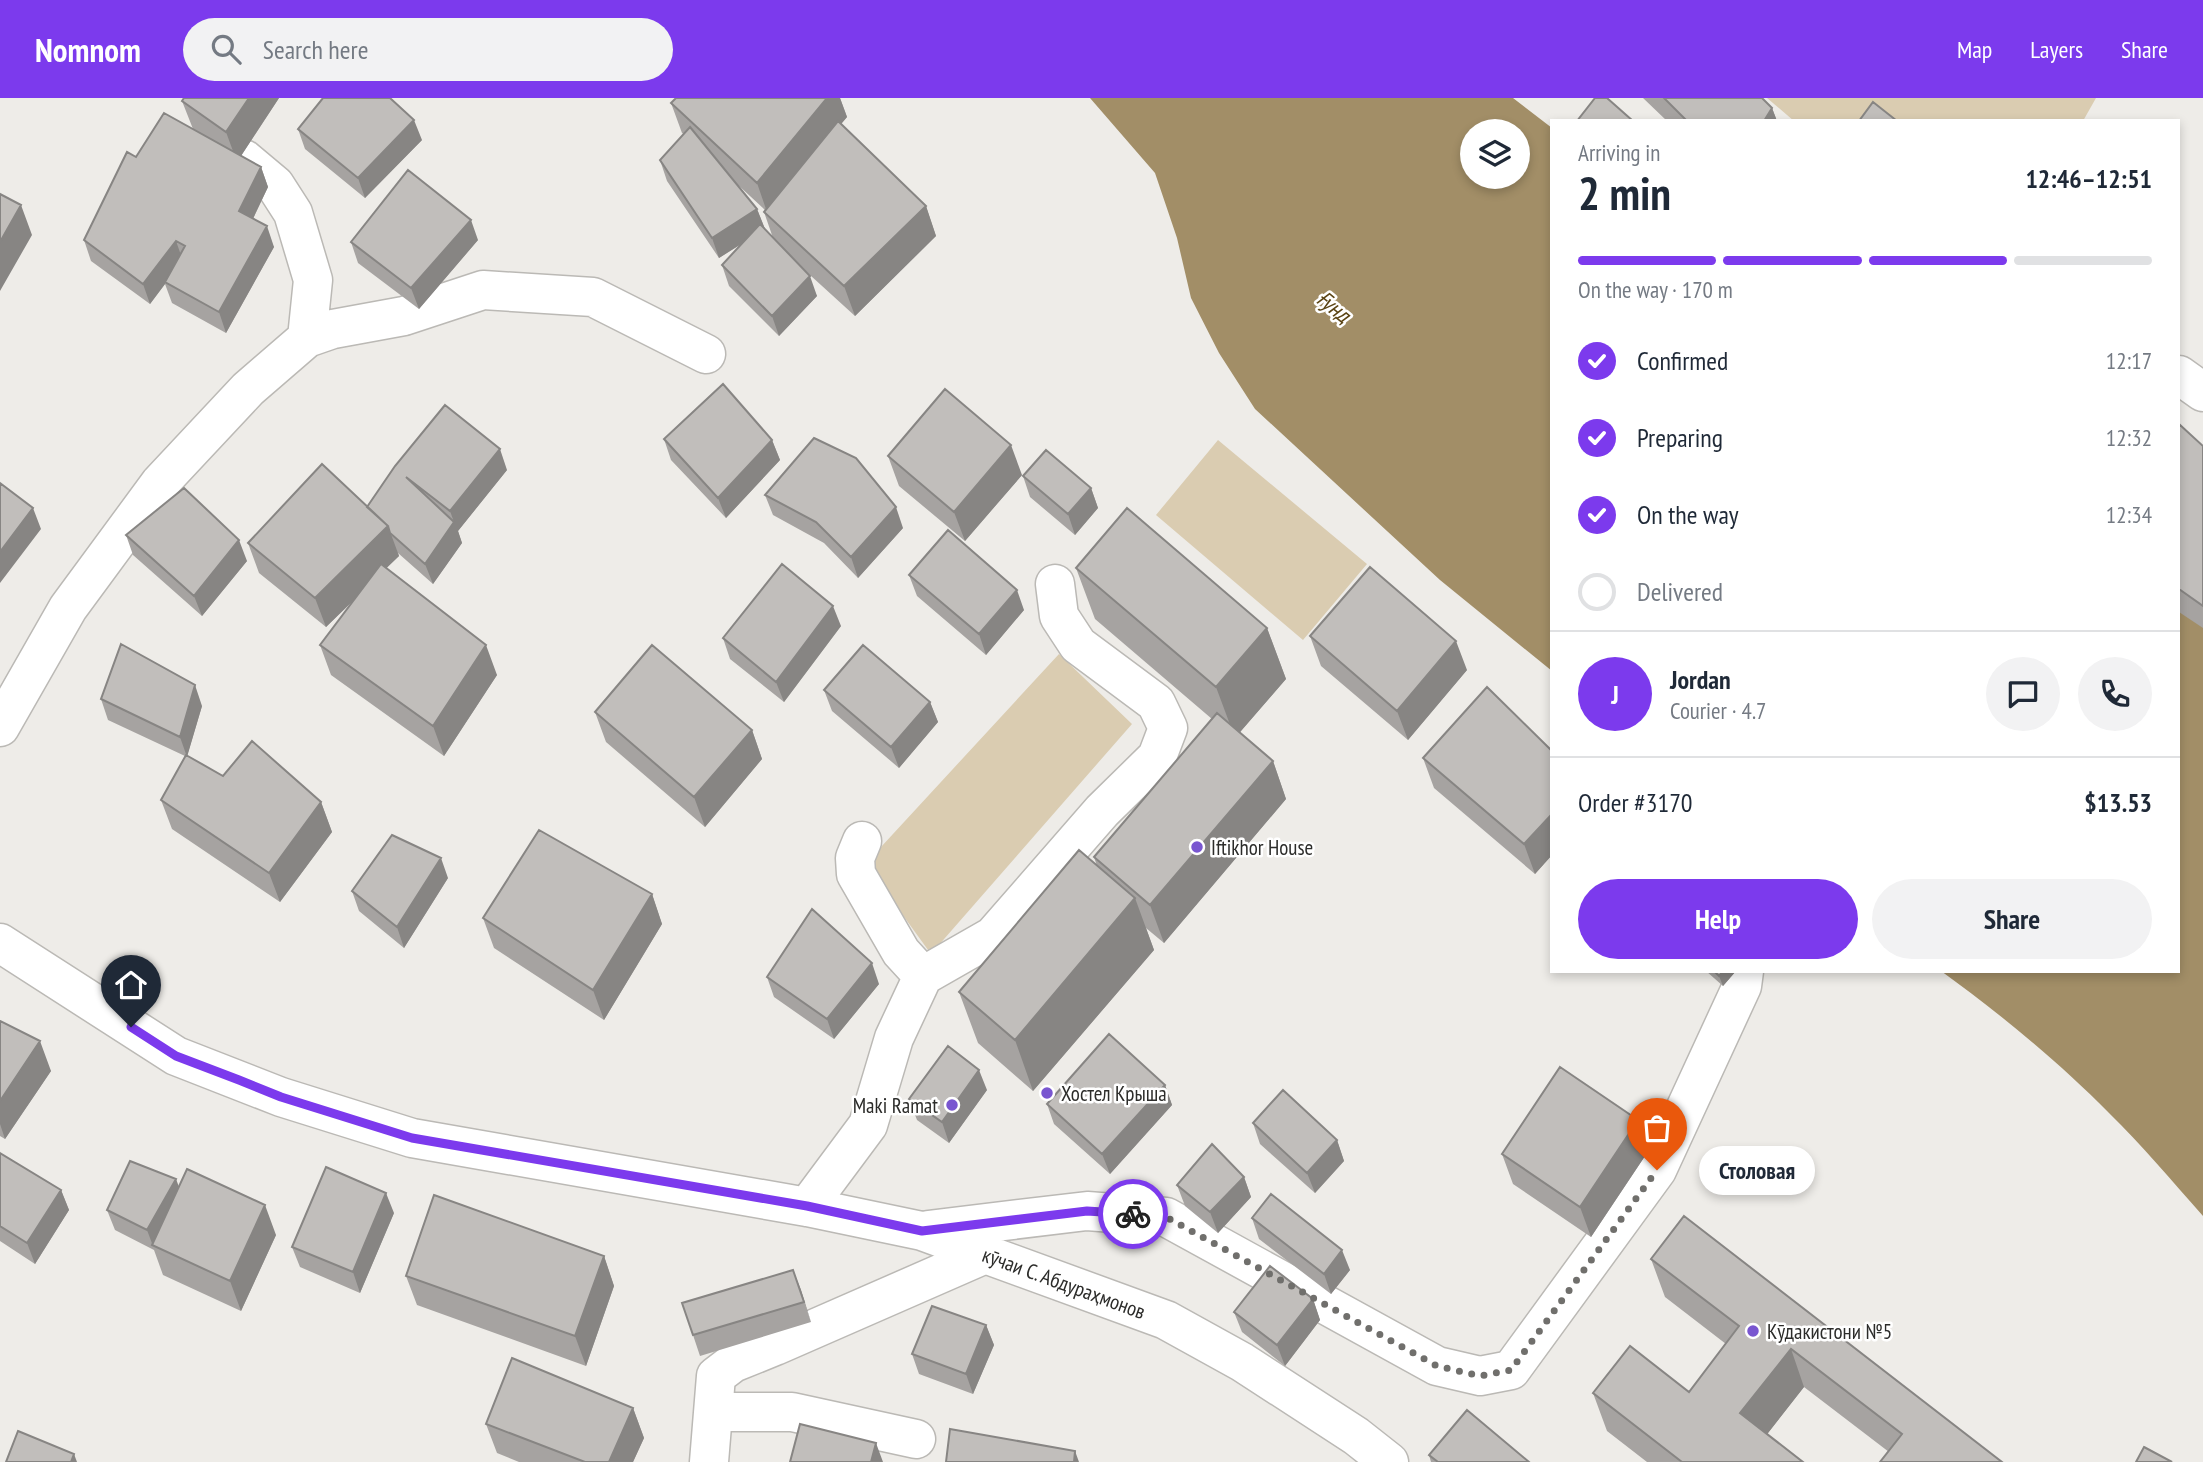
<!DOCTYPE html>
<meta charset="utf-8">
<style>
body{margin:0;font-family:"PT Sans Narrow",sans-serif;background:#f2f2f3;color:#1f2937;height:100vh;display:flex;flex-direction:column;font-size:26px;white-space:nowrap}
*{box-sizing:border-box;margin:0}
p{font-size:23px;color:#747a83}
.icon{flex:none;width:38px;height:38px;fill:none;stroke:currentColor;stroke-width:2;stroke-linecap:round;stroke-linejoin:round}
.map{position:relative;flex:1;overflow:hidden}
.side{position:absolute;left:1550px;top:21px;width:630px;height:854px;display:flex;flex-direction:column;background:#fff;border-radius:0px;box-shadow:0 4px 10px #0003}
.side>*{flex:none}
.fabs{position:absolute;left:1460px;top:21px;display:grid;gap:14px}
.fabs a{display:grid;place-items:center;width:70px;height:70px;border-radius:50%;background:#fff;box-shadow:0 4px 10px #0003;font-size:35px}
.pin{position:absolute;display:grid;place-items:center;width:60px;height:60px;color:#fff;margin:-72px -30px;border-radius:50% 50% 50% 0;rotate:-45deg;box-shadow:0 0 7px #0007}
.pin .icon{rotate:45deg}
.courier{position:absolute;display:grid;place-items:center;width:70px;height:70px;margin:-35px;border:5px solid #7c3aed;border-radius:50%;background:#fff;color:#222;box-shadow:0 2px 9px #0007}
.bubble{position:absolute;height:49px;border-radius:24px;background:#fff;box-shadow:0 4px 10px #0003;font-size:23px;font-weight:800;line-height:49px;text-align:center}
.summary em{font-style:normal;font-weight:800}
.summary div{display:flex;flex-direction:column-reverse}
.summary{display:flex;align-items:center;justify-content:space-between;height:119px;padding:0 28px}
h1{font-size:46px;font-weight:800;line-height:52px}
.bar{display:grid;grid-template-columns:repeat(4,1fr);gap:10px 7px;align-content:center;height:84px;padding:0 28px}
.bar i{height:9px;border-radius:5px;background:#e0e1e3}
.bar .selected{background:#7c3aed}
.bar p{grid-column:span 4}
.line{display:flex;align-items:center;gap:18px;padding:0 28px;border-top:2px solid #e0e1e3}
.line div{flex:1}
.round{display:grid;place-items:center;flex:none;width:74px;height:74px;border-radius:37px;background:#f2f2f3}
ol{padding:0 28px;list-style:none}
li{display:flex;align-items:center;gap:21px;height:77px}
li p{margin-inline-start:auto}
li .icon{padding:7px;border-radius:50%;background:#7c3aed;color:#fff;stroke-width:4}
li:last-child{color:#747a83}
li i{width:38px;height:38px;border:4px solid #e0e1e3;border-radius:50%}
.action{display:flex;gap:14px;margin-top:auto;padding:14px 28px}
.action a{flex:1;height:80px;border-radius:42px;background:#7c3aed;color:#fff;font-size:28px;font-weight:800;line-height:80px;text-align:center}
.action a+a{background:#f2f2f3;color:#1f2937}
header{display:flex;align-items:center;gap:42px;box-sizing:border-box;height:98px;padding:0 35px;background:#7c3aed;color:#fff}
header strong{font-size:33px}
nav{display:flex;gap:38px;margin-inline-start:auto;font-size:24px}
.search{width:490px;height:63px;background:#f2f2f3;display:flex;align-items:center;gap:18px;box-sizing:border-box;padding:0 24px;border-radius:38px;color:#747a83;font-size:26px}
.map>svg:first-child{display:block}
.green{fill:#daccb1}
.water{fill:#a28e67;fill-rule:evenodd}
.lines{fill:none;stroke-linecap:round;stroke-linejoin:round}
.minor-casing{stroke:#bbb9b5;stroke-width:41}
.minor{stroke:#fff;stroke-width:38}
.wall{fill:#a6a3a1;fill-rule:evenodd}
.shaded-wall{fill:#878583}
.building{fill:#c1bebb;stroke:#878583;stroke-width:2}
.done{stroke:#706f6c;stroke-width:7;stroke-dasharray:0 12.6}
.route{stroke:#7c3aed;stroke-width:9}
.poi-dot{fill:#7956d0;stroke:#fff;stroke-width:2.5}
.labels{text-anchor:middle;dominant-baseline:central;stroke-width:5;stroke-linejoin:round;paint-order:stroke}
.poi-label{font-size:21px;fill:#2c2c2a;stroke:#fff;text-anchor:start}
.street-label{font-size:21px;fill:#2c2c2a;stroke:#fff}
.water-label{font-size:23px;font-style:italic;fill:#5b4414;stroke:#fff}
</style>
<header>
<strong>Nomnom</strong>
<div class="search"><svg class="icon" aria-label="search" viewBox="0 0 24 24"><circle cx="10" cy="10" r="6"/><path d="M15 15l6 6"/></svg>Search here</div>
<nav><a>Map</a><a>Layers</a><a>Share</a></nav>
</header>
<div class="map">
<svg width="2203" height="1364" viewBox="0 0 2203 1364">
<rect width="100%" height="100%" fill="#eeece8"/>
<path class="green" d="M1767 0H2096L2083 23H1794Z
M1218 342 1367 466 1303 542 1156 417Z
M1059 556 1132 626 931 856 878 783 869 762Z"/>
<path class="water" d="M1090 0H1513L1552 30V573L1440 482 1255 311 1219 255 1191 200 1177 140 1155 75ZM1472 33H1517V79H1472Z
M2179 469 2203 487V1118C2172 1083 2142 1047 2109 1015 2060 965 1998 914 1941 873H2179Z"/>
<g class="lines">
<defs>
<path id="minor" d="M244 61 275 87 293 115 313 182 307 240
M2179 277 2203 294
M0 629 68 510 160 385 248 291 307 240 333 231 404 218 483 192 593 199 706 256
M0 845 176 958 281 999 412 1040 807 1109 922 1133 1166 1222 1242 1264 1356 1338 1389 1364
M923 878 993 838 1102 713 1157 659 1168 630 1156 605 1078 547 1059 518 1055 486
M807 1109 868 1027 894 940 923 878 901 854 856 776 855 760 862 743
M928 1132 1087 1113 1166 1119 1437 1268 1480 1278 1511 1272 1657 1072 1742 888 1744 873
M713 1314H792L916 1341
M709 1364 716 1278 733 1265 775 1248 983 1157"/>
</defs>
<use href="#minor" class="minor-casing"/>
<use href="#minor" class="minor"/>
</g>
<path class="wall" d="M279 0 241 58 261 69 268 89 253 121 274 149 226 235 172 205 165 186 150 206 91 163 84 142 136 59 193 31 182 3Z
M676 0H840L847 19 841 26 926 108 936 138 855 218 799 167 817 198 779 238 729 188 722 167 741 146 719 160 667 83 660 62 684 36 682 35 671 5ZM737 86 765 112 764 114 773 140 765 131 757 111Z
M1643 0H1762L1772 10 1777 23H1667Z
M298 31 422 42 365 100 305 51Z
M478 142 419 211 358 165 351 144Z
M2179 326 2203 348V530L2179 514Z
M664 341 772 342 780 362 726 420 671 362Z
M888 358 1022 377 965 443 899 388Z
M395 368 507 372 458 433 462 445 433 486 398 455 399 458 386 470 497 577 444 658 331 577 320 547 355 501 326 529 259 475 248 445 367 409Z
M1023 378 1091 390 1098 410 1075 437 1030 399Z
M765 397 903 430 858 480 824 445 773 417Z
M126 437 247 463 202 518 133 457Z
M1076 470 1267 530 1286 581 1239 635 1273 663 1286 701 1164 845 1146 830 1154 852 1033 993 978 945 959 894 1097 768 1094 759 1212 621 1095 521Z
M909 477 1024 512 986 557 917 498Z
M841 528 784 604 730 561 723 540Z
M1310 538 1467 572 1408 642 1321 568Z
M824 592 930 604 938 624 899 670 832 613Z
M101 601 202 608 187 658 223 678 321 704 332 734 280 804 172 731 161 702 185 658 108 622Z
M595 614 752 632 762 661 705 729 606 644Z
M1552 653V757L1535 776 1434 690 1423 660Z
M448 780 404 850 359 813 352 793Z
M652 796 662 826 604 922 494 850 483 820Z
M1706 873H1736L1723 888Z
M767 879 879 886 834 941 774 899Z
M0 923 51 973 5 1041 0 1038Z
M1165 987 1172 1007 1110 1076 1054 1026 1047 1006Z
M987 992 949 1045 917 1022 909 1001Z
M1638 1022 1649 1052 1591 1139 1513 1086 1502 1056Z
M1253 1025 1337 1042 1344 1063 1315 1095 1260 1046Z
M0 1055 61 1092 69 1112 35 1166 0 1143Z
M1244 1079 1251 1099 1218 1135 1185 1108 1177 1087Z
M179 1089 276 1137 241 1213 163 1177 154 1152 115 1132 107 1112Z
M394 1115 360 1195 300 1169 292 1149Z
M1252 1120 1350 1172 1331 1196 1259 1141Z
M604 1158 614 1188 586 1268 417 1207 406 1178Z
M1651 1161 2002 1364 1889 1354 1804 1289 1767 1336 1803 1364H1647L1607 1333 1593 1295 1689 1294 1726 1246 1665 1199Z
M793 1172 811 1224 700 1258 693 1237Z
M1313 1201 1320 1222 1285 1268 1242 1234 1234 1214Z
M986 1227 994 1247 973 1296 919 1276 912 1256Z
M633 1310 644 1340 633 1364H519L497 1355 486 1326Z
M1429 1357 1529 1364H1431Z"/>
<path class="shaded-wall" d="M249 0H279L237 64 226 34Z
M827 0H840L847 19 767 114 757 85Z
M1772 10 1777 23H1764Z
M414 22 422 42 365 100 358 80Z
M261 69 268 89 247 133 239 113Z
M21 107 32 137 0 193V144Z
M926 108 936 138 855 218 844 188Z
M757 111 765 131 719 160 712 140Z
M471 122 478 142 419 211 411 190Z
M267 128 274 149 226 235 219 214Z
M176 143 183 163 165 184V186L150 206 143 186Z
M810 178 817 198 779 238 772 218Z
M772 342 780 362 726 420 718 400Z
M1011 347 1022 377 965 443 954 414Z
M500 351 507 372 458 433 462 445 433 486 425 466 454 424 450 413Z
M1091 390 1098 410 1075 437 1068 416Z
M896 409 903 430 858 480 851 459Z
M33 410 41 431 0 485V454Z
M388 428 399 458 326 529 315 500Z
M239 442 247 463 202 518 194 498Z
M1017 492 1024 512 986 557 979 536Z
M833 508 841 528 784 604 776 584Z
M1267 530 1286 581 1235 640 1216 589Z
M1456 543 1467 572 1408 642 1397 613Z
M486 547 497 577 444 658 433 628Z
M195 587 202 608 187 659 180 639Z
M930 604 938 624 899 670 891 649Z
M752 632 762 661 705 729 694 699Z
M1273 663 1286 701 1164 845 1150 807Z
M321 704 332 734 280 804 269 775Z
M1552 716V757L1535 776 1524 746Z
M441 760 448 780 404 850 397 829Z
M652 796 662 826 604 922 593 892Z
M1135 800 1154 852 1033 993 1015 942Z
M872 865 879 886 834 941 827 921Z
M1723 873H1736L1723 888 1719 878Z
M40 943 51 973 5 1041 0 1026V1003Z
M979 972 987 992 949 1045 942 1024Z
M1165 987 1172 1007 1110 1076 1102 1056Z
M1638 1022 1649 1052 1591 1139 1580 1109Z
M1337 1042 1344 1063 1315 1095 1307 1075Z
M1244 1079 1251 1099 1218 1135 1210 1114Z
M176 1081 184 1102 153 1148 147 1132Z
M61 1092 69 1112 35 1166 27 1145Z
M386 1095 394 1115 360 1195 353 1174Z
M265 1107 276 1137 241 1213 230 1183Z
M1342 1152 1350 1172 1331 1196 1324 1176Z
M604 1158 614 1188 586 1268 575 1238Z
M793 1172 801 1192 811 1224 804 1204Z
M1313 1201 1320 1222 1285 1268 1277 1247Z
M986 1227 994 1247 973 1296 966 1276Z
M1791 1251 1804 1289 1754 1353 1740 1315Z
M633 1310 644 1340 633 1364H609Z
M876 1345 883 1364H871Z
M1075 1353 1079 1364H1074Z
M74 1356 77 1364H71Z"/>
<path class="building" d="M184 0H249L226 34 182 3Z
M323 0H390L414 22 358 80 298 31Z
M676 0H827L757 85 671 5Z
M1595 0H1607L1633 23H1577Z
M1664 0H1762L1772 10 1764 23H1687Z
M1873 4 1897 23H1859Z
M164 15 261 69 239 113 267 128 219 214 165 184 185 148 176 143 143 186 84 142 127 54 136 59Z
M838 23 926 108 844 188 764 114Z
M690 29 757 111 712 140 660 62Z
M408 72 471 122 411 190 351 144Z
M0 96 21 107 0 144Z
M760 126 810 178 772 218 722 167Z
M723 286 772 342 718 400 664 341Z
M945 291 1011 347 954 414 888 358Z
M445 307 500 351 450 413 406 379 454 424 425 466 390 435 388 428 367 409 395 368Z
M2179 326 2203 348V508L2179 491Z
M814 340 856 360 896 409 851 459 816 424 765 397Z
M1046 352 1091 390 1068 416 1023 378Z
M322 366 388 428 315 500 248 445Z
M0 385 33 410 0 454Z
M184 390 239 442 194 498 126 437Z
M1127 410 1267 530 1216 589 1076 470Z
M948 432 1017 492 979 536 909 477Z
M381 466 486 547 433 628 320 547Z
M782 466 833 508 776 584 723 540Z
M1370 469 1456 543 1397 613 1310 538Z
M121 546 195 587 180 639 101 601Z
M652 547 752 632 694 699 595 614Z
M863 547 930 604 891 649 824 592Z
M1487 589 1552 653V716L1524 746 1423 660Z
M1217 615 1273 663 1150 807 1094 759Z
M252 643 321 704 269 775 161 702 186 657 223 678Z
M539 732 652 796 593 892 483 820Z
M392 737 441 760 397 829 352 793Z
M1079 752 1135 800 1015 942 959 894Z
M812 811 872 865 827 921 767 879Z
M1714 873H1723L1719 878Z
M0 923 40 943 0 1003Z
M1109 936 1165 987 1102 1056 1047 1006Z
M948 948 979 972 942 1024 909 1001Z
M1560 969 1638 1022 1580 1109 1502 1056Z
M1283 992 1337 1042 1307 1075 1253 1025Z
M1212 1046 1244 1079 1210 1114 1177 1087Z
M0 1055 61 1092 27 1145 0 1128Z
M130 1063 176 1081 147 1132 107 1112Z
M326 1069 386 1095 353 1174 292 1149Z
M187 1071 265 1107 230 1183 152 1147Z
M1271 1096 1342 1152 1324 1176 1252 1120Z
M434 1097 604 1158 575 1238 406 1178Z
M1684 1118 2002 1364H1880L1902 1336 1791 1251 1740 1315 1803 1364H1682L1593 1295 1630 1248 1689 1294 1739 1228 1651 1161Z
M1270 1168 1313 1201 1277 1247 1234 1214Z
M793 1172 804 1204 693 1237 682 1205Z
M932 1208 986 1227 966 1276 912 1256Z
M512 1260 633 1310 609 1364H585L486 1326Z
M1467 1312 1529 1364H1438L1429 1357Z
M800 1326 876 1345 871 1364H790Z
M950 1331 1075 1353 1074 1364H946Z
M18 1333 74 1356 71 1364H6Z
M2144 1349 2172 1364H2136Z"/>
<g class="lines">
<path class="done" d="M1133 1116 1166 1119 1437 1268 1480 1278 1511 1272 1657 1072"/>
<path class="route" d="M131 929 176 958 239 982 281 999 412 1040 807 1108 922 1133 1087 1113 1133 1116"/>
</g>
<g class="poi-dot">
<circle cx="1197" cy="749" r="7"/>
<circle cx="1047" cy="995" r="7"/>
<circle cx="952" cy="1007" r="7"/>
<circle cx="1753" cy="1233" r="7"/>
</g>
<g class="labels">
<g class="poi-label">
<text x="1211" y="749">Iftikhor House</text>
<text x="1061" y="995">Хостел Крыша</text>
<text x="938" y="1007" text-anchor="end">Maki Ramat</text>
<text x="1767" y="1233">Кӯдакистони №5</text>
</g>
<g class="street-label">
<text transform="translate(1064 1185) rotate(20)">кӯчаи С. Абдураҳмонов</text>
</g>
<g class="water-label">
<text transform="translate(1334 208) rotate(39)">Ғунд</text>
</g>
</g>
</svg>
<div class="fabs">
<a><svg class="icon" aria-label="layers" viewBox="0 0 24 24"><path d="M12 4l9 5-9 5-9-5zM3 14l9 5 9-5"/></svg></a>
</div>
<div class="pin" style="left:1657px;top:1072px;background:#ea580c"><svg class="icon" aria-label="bag" viewBox="0 0 24 24"><path d="M5 8h14l-1 12H6zM9 8a3 3 0 0 1 6 0"/></svg></div>
<div class="pin" style="left:131px;top:929px;background:#1f2937"><svg class="icon" aria-label="home" viewBox="0 0 24 24"><path d="M3 11l9-7 9 7M6 9v11h12V9"/></svg></div>
<div class="courier" style="left:1133px;top:1116px"><svg class="icon" aria-label="bike" viewBox="0 0 24 24"><circle cx="6" cy="16" r="4"/><circle cx="18" cy="16" r="4"/><path d="M6 16l4-8h5l3 8M10 8l3 8H6M13 5h3"/></svg></div>
<div class="bubble" style="left:1699px;top:1048px;width:116px">Столовая</div>
<section class="side">
<div class="summary"><div><h1>2 min</h1><p>Arriving in</p></div><em>12:46–12:51</em></div>
<div class="bar"><i class="selected"></i><i class="selected"></i><i class="selected"></i><i></i><p>On the way · 170 m</p></div>
<ol>
<li><svg class="icon" aria-label="check" viewBox="0 0 24 24"><path d="M5 12l5 5 9-10"/></svg>Confirmed<p>12:17</p></li>
<li><svg class="icon" aria-label="check" viewBox="0 0 24 24"><path d="M5 12l5 5 9-10"/></svg>Preparing<p>12:32</p></li>
<li><svg class="icon" aria-label="check" viewBox="0 0 24 24"><path d="M5 12l5 5 9-10"/></svg>On the way<p>12:34</p></li>
<li><i></i>Delivered</li>
</ol>
<div class="line" style="height:126px"><b class="round" style="background:#7c3aed;color:#fff">J</b><div><b>Jordan</b><p>Courier · 4.7</p></div><a class="round"><svg class="icon" aria-label="chat" viewBox="0 0 24 24"><path d="M4 5h16v11H9l-5 4z"/></svg></a><a class="round"><svg class="icon" aria-label="phone" viewBox="0 0 24 24"><path d="M5 4h4l2 5-3 2q2 4 5 5l2-3 5 2v4C11 20 4 13 5 4z"/></svg></a></div>
<div class="line" style="height:91px"><div>Order #3170</div><b>$13.53</b></div>
<div class="action"><a>Help</a><a>Share</a></div>
</section>
</div>
